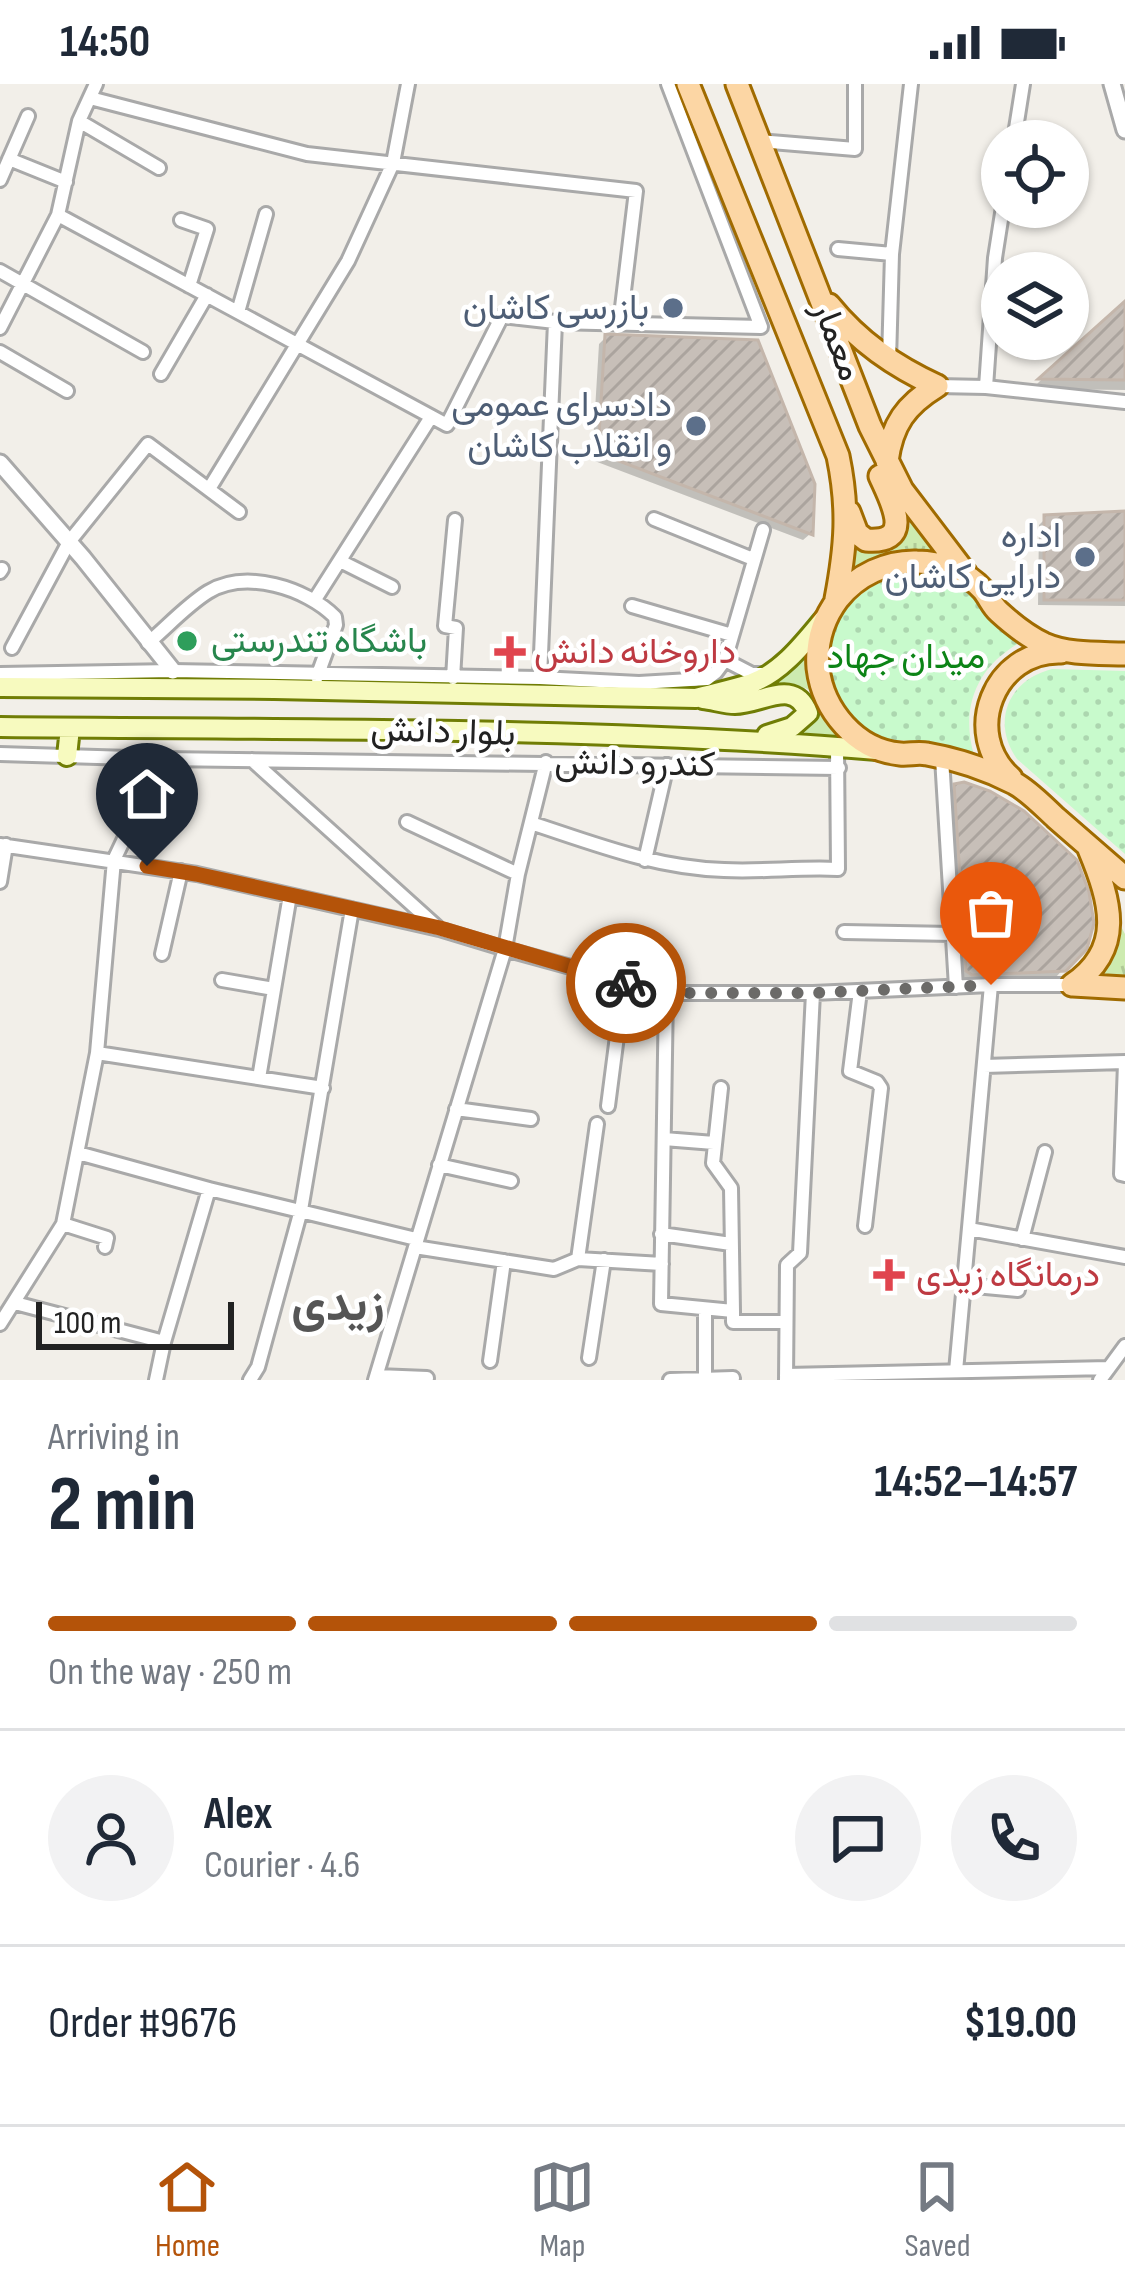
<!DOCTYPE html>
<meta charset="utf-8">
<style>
body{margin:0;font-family:"Sofia Sans Condensed",Vazirmatn,sans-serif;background:#f2f2f3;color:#1f2937;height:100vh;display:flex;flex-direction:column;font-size:45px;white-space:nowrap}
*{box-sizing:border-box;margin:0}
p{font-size:39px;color:#747a83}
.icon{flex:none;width:66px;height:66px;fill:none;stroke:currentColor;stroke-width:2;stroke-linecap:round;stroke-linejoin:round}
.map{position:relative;height:1296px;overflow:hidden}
.sheet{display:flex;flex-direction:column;background:#fff;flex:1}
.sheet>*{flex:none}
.tools{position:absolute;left:981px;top:36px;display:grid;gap:24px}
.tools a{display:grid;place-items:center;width:108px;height:108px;border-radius:50%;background:#fff;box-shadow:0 3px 9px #0004;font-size:60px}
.scale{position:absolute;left:36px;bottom:30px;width:198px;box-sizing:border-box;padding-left:12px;border:6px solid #222;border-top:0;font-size:33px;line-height:42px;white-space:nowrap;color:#222;-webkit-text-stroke:9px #fff;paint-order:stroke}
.pin{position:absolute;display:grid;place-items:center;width:102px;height:102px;color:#fff;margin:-123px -51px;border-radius:50% 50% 50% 0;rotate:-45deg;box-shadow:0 0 12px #0007}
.pin .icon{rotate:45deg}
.courier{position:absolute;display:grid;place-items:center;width:120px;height:120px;margin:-60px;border:9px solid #b45309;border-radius:50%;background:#fff;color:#222;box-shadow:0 3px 15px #0007}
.headline em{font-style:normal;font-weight:700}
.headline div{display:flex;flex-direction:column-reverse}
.headline{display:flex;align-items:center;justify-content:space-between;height:204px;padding:0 48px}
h1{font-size:78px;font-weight:700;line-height:90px}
.bar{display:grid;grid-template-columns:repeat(4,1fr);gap:18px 12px;align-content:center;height:144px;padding:0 48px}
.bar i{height:15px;border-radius:9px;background:#e0e1e3}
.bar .active{background:#b45309}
.bar p{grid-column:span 4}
.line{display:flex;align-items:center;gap:30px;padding:0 48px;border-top:3px solid #e0e1e3}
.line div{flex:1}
.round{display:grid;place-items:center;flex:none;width:126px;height:126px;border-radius:63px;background:#f2f2f3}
.status{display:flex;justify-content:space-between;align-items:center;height:84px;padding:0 60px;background:#fff;direction:ltr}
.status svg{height:33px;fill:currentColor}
.dock{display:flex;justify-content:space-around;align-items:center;height:168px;border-top:3px solid #e0e1e3;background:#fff;font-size:33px;color:#747a83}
.dock a{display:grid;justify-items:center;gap:6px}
.dock .active{color:#b45309}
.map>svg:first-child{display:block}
.grass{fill:url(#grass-tufts)}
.park{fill:url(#park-dots)}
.shadow{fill:#0003}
.building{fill:url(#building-hatch);stroke:#c4b6ab;stroke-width:3}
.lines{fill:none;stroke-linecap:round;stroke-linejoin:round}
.minor-casing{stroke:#a9a9a9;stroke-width:18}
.tertiary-casing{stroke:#a9a9a9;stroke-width:21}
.secondary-casing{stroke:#707d05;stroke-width:24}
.primary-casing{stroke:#a06b00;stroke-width:27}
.minor{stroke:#fff;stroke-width:12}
.tertiary{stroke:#fff;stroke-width:15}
.secondary{stroke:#f7fabf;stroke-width:18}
.primary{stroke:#fcd6a4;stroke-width:21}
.done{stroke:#6b6a68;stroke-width:12;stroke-dasharray:0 21.6}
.route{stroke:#b45309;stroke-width:15}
.service-dot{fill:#5c6f8a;stroke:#fff;stroke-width:4.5}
.leisure-dot{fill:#2e9e5b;stroke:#fff;stroke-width:4.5}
.health-dot{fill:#e0444e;stroke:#fff;stroke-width:4.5}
.labels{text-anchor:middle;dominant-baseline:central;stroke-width:9;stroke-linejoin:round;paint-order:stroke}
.service-label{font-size:36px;fill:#4e5e75;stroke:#fff;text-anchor:end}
.street-label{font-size:36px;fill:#222;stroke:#fff}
.leisure-label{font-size:36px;fill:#27864d;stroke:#fff;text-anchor:start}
.health-label{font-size:36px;fill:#be3a42;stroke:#fff;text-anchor:start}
.park-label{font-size:36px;fill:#0c8416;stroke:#fff}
.district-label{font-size:48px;font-weight:bold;fill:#555;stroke:#fff}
</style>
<div class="status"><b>14:50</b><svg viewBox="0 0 49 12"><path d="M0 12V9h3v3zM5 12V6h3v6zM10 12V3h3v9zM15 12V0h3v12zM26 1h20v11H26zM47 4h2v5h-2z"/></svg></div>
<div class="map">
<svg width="1125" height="1296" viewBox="0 0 1125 1296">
<defs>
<pattern id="grass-tufts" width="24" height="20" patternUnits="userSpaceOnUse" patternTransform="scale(3)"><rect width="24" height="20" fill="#cdebb0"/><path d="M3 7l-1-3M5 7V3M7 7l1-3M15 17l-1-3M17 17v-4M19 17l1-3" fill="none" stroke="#b0c997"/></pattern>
<pattern id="park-dots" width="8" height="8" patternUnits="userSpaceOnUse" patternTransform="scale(3)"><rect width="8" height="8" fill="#c8facc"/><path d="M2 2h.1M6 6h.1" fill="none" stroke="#acd6af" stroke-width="1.8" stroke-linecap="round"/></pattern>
<pattern id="building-hatch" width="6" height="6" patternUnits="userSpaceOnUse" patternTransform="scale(3)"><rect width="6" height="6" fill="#c7bfb8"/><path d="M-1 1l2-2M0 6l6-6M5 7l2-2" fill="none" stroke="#aba49e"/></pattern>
</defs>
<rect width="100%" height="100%" fill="#f2efe9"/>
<path class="grass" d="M911 433 948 477 845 500 851 444 902 453 909 445Z
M809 563C806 598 815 631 843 654L787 650C795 644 813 634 815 624 822 595 777 601 761 601Z
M1117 835 1125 850V898L1092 896Z"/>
<path class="park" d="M913 490 940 493 963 505 974 513 988 535 1021 558C977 582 960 623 974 671 959 667 944 660 929 658 904 654 891 662 866 645 796 596 833 496 913 490Z
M1052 585 1125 587V770L1017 675C991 638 1008 596 1052 585Z"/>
<path class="shadow" d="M1125 221V306L1032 305 1040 297Z
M606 253 810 450 803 456 592 376 599 260Z
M1125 430V522L1038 521 1039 441 1046 434Z
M956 703 1084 863 1056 893 964 897 960 894 948 710Z"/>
<path class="building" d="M1125 217V296L1038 295Z
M605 250 758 256 815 400 813 451 598 369Z
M1125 427V516H1044V431Z
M964 698 990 707 1024 727 1077 776 1089 808 1094 839 1087 865 1066 887 972 891 966 887 954 700Z"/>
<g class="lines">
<defs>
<path id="minor" d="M90 14 307 70 636 107 620 240
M79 37 159 84
M760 57 855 65V0
M1014 57 1023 0
M9 75 66 98
M0 96 28 32
M58 131 447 341 502 232 555 238 761 243 668 0
M181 136 207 145 189 202
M838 165 892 170
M0 187 143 268
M238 228 266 130
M0 244 58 131 79 37 96 0
M0 268 67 307
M889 276 892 170 911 0
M161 290 207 211
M937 302 986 303 1125 318
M986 303 995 174 1003 123
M209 405 348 177 393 79 408 0
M654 435 753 475
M340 477 392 503
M0 488 2 485
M314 517 431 333
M632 522 732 551
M148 559C167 543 187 521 208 508 246 485 306 504 335 533L336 541 317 593
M12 564 69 458 148 360 239 428
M725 576 752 590H763
M0 590 173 587 540 594 639 599 707 595 716 588 725 576 763 446
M453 594 456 544 445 542 455 436
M540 594 555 238
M0 670 162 675 839 684
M942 674 956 903
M252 676 437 843
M407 738 518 790
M531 739C595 760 656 784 724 786 762 788 800 783 838 785L837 663
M0 761 197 790 439 845 505 865 666 909H813L991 901H1072
M645 776 667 681
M0 798 6 761
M844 848 953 850
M162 870 181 787
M222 896 274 905
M860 907 850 987 877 998 881 1004 865 1142
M666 909 661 1220 733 1227V1238H786
M97 969 323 1004
M1125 979 1121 1090 1125 1091
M984 982 1125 978
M259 994 290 811
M721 1004 713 1079 731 1104 733 1227
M608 1022 624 898
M456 1025 531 1035
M664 1055 714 1059
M78 1069 209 1105 416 1155
M439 1081 511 1097
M63 1140 107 1154 105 1163
M969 1145 1125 1173
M661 1150 731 1160
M1022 1155 1045 1068
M415 1163 554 1185 578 1175 662 1180
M578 1175 597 1040
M964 1201 1018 1206
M15 1219 164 1258
M0 1240 63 1140 97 969 114 776 162 675
M589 1274 604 1176
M490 1277 504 1177
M956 1287 991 901
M786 1291 1109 1284
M377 1292 427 1294
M705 1295V1225
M156 1296 164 1258 209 1105
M250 1296 258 1283 301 1126 352 825
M375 1296 505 865 518 790 546 678
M670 1296 733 1294
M786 1296 787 1181 800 1169 813 909
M1100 1296 1125 1262"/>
<path id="tertiary" d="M1112 0 1125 46
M0 379 83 474 173 587"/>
<path id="secondary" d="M0 603 274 605 696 614C714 609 734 605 752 599 782 588 804 559 824 535
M703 615C713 616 725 620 735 620 762 620 794 593 808 629L792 643 767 651
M0 643C292 646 585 642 877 666
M67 672 70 644"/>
<path id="primary" d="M688 0 838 372C849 425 846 462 836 515
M737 0 870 342 902 406 966 490
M829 221C859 258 894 282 937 302
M887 377C892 340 906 321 937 302
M849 428 857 449 866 456C916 460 891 417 880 392
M1125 570C1098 569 1069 571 1044 560 1029 553 1011 539 999 528 992 522 989 513 983 506 967 488 941 478 917 478 887 477 857 491 838 515 823 535 816 559 818 584 823 626 856 666 900 670 909 671 918 668 927 670 956 675 988 686 1014 699 1029 707 1043 722 1056 734 1079 754 1102 774 1125 794
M1011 694C961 650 994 566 1061 568
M1072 901C1125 865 1111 818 1089 765
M1073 901 1125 904"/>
</defs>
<use href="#minor" class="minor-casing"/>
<use href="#tertiary" class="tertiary-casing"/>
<use href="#secondary" class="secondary-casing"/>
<use href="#primary" class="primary-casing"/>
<use href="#minor" class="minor"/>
<use href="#tertiary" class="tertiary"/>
<use href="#secondary" class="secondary"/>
<use href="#primary" class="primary"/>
</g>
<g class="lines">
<path class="done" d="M626 899 667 909H813L991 901"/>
<path class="route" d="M147 782 196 790 440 844 626 899"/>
</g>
<g class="service-dot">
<circle cx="673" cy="224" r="12"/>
<circle cx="696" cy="342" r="12"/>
<circle cx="1085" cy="473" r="12"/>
</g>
<circle class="leisure-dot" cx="187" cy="557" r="12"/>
<g class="health-dot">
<path d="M504 550h12v12h12v12h-12v12h-12v-12h-12v-12h12z"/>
<path d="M883 1173h12v12h12v12h-12v12h-12v-12h-12v-12h12z"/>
</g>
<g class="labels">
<g class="service-label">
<text x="649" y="224">بازرسی کاشان</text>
<text x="672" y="321">دادسرای عمومی<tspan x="672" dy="41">و انقلاب کاشان</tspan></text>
<text x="1061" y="452">اداره<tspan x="1061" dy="41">دارایی کاشان</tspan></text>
</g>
<g class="street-label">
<text transform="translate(837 257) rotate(69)">معمار</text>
<text transform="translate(443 648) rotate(2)">بلوار دانش</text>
<text transform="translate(635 680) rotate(1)">کندرو دانش</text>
</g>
<g class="leisure-label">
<text x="211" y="557">باشگاه تندرستی</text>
</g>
<g class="health-label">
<text x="534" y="568">داروخانه دانش</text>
<text x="916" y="1191">درمانگاه زیدی</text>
</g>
<g class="park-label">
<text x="906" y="573">میدان جهاد</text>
</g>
<g class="district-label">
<text x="338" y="1221">زیدی</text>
</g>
</g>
</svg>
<div class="tools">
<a><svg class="icon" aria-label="locate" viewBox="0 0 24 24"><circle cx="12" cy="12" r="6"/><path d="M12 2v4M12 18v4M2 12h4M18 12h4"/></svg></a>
<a><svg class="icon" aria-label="layers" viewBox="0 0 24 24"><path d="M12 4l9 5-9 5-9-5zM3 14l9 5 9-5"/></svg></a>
</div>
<div class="scale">100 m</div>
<div class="pin" style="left:991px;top:901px;background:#ea580c"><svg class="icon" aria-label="bag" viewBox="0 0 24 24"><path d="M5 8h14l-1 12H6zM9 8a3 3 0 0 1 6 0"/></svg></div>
<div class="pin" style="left:147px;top:782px;background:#1f2937"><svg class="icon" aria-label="home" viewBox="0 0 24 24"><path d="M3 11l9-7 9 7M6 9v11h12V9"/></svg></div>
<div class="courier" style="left:626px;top:899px"><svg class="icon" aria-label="bike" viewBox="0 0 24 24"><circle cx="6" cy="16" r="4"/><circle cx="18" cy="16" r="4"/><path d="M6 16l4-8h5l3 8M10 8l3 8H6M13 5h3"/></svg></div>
</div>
<section class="sheet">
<div class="headline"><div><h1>2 min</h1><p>Arriving in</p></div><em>14:52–14:57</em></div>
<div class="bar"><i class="active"></i><i class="active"></i><i class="active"></i><i></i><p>On the way · 250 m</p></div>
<div class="line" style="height:216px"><a class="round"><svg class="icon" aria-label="person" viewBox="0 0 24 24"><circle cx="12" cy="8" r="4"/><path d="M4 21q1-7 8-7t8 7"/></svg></a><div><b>Alex</b><p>Courier · 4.6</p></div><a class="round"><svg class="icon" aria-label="chat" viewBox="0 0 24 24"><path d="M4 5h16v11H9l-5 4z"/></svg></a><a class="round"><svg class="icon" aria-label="phone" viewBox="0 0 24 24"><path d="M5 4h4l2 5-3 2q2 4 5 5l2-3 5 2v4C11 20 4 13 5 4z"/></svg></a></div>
<div class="line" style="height:156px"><div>Order #9676</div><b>$19.00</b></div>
</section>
<nav class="dock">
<a class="active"><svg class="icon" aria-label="home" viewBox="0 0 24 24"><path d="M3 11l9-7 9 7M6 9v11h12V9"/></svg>Home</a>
<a><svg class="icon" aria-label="map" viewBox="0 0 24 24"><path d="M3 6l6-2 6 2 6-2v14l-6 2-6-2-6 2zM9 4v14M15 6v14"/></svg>Map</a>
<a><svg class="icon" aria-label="saved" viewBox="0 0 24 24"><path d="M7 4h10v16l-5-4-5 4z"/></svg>Saved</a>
</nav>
